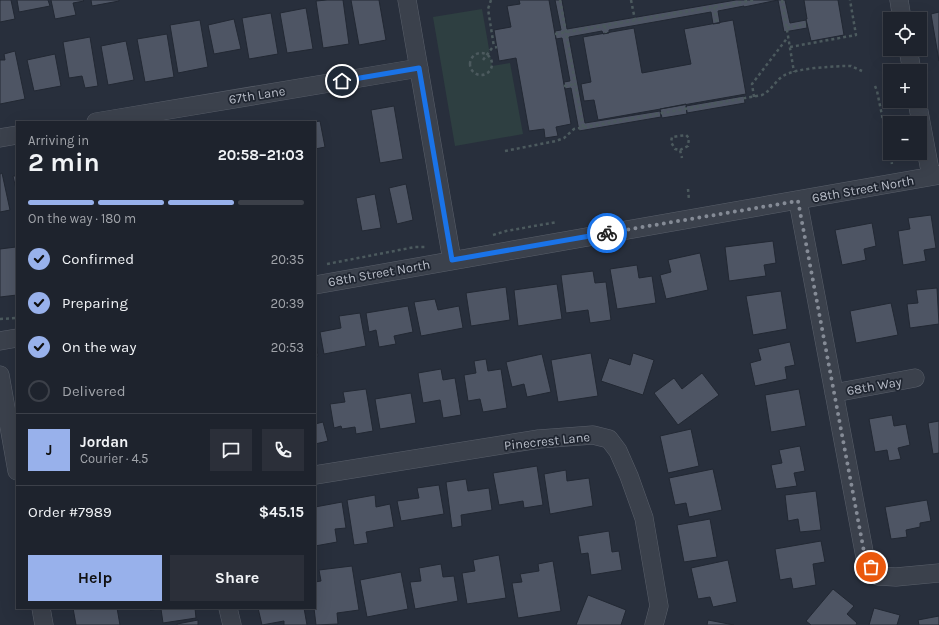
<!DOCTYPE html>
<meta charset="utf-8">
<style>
body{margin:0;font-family:Karla,sans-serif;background:#2b2f39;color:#f1f3f6;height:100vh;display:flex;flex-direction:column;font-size:15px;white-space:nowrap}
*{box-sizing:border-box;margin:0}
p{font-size:13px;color:#a1a4aa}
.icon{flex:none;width:22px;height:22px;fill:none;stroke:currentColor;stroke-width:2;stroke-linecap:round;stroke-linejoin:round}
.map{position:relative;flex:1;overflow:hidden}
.drawer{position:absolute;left:16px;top:121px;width:300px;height:488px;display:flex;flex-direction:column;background:#1e232d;border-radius:0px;box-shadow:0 4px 16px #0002,0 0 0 1px #3c4049}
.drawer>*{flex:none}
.controls{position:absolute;left:883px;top:12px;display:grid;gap:8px}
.controls a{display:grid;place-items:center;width:44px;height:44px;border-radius:0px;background:#1e232d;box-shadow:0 4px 16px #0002,0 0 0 1px #3c4049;font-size:20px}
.pin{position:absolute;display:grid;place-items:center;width:34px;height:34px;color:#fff;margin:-17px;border:2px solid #fff;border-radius:50%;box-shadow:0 1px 4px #0007}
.courier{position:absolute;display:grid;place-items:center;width:40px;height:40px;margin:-20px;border:3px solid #1a73e8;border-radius:50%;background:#fff;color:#222;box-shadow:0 1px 5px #0007}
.headline em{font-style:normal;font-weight:700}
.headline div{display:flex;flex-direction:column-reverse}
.headline{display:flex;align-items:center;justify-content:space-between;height:68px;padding:0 12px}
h1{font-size:26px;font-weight:700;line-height:30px}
.bar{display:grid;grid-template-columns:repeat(4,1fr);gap:6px 4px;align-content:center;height:48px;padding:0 12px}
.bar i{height:5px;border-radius:3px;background:#3c4049}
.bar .selected{background:#98b1eb}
.bar p{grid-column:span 4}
.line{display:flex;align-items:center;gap:10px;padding:0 12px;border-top:1px solid #3c4049}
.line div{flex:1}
.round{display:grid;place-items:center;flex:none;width:42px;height:42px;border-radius:0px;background:#2b2f39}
ol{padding:0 12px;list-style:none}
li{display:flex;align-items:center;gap:12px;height:44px}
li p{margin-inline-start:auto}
li .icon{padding:4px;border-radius:50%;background:#98b1eb;color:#111;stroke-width:4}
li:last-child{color:#a1a4aa}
li i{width:22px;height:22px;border:2px solid #3c4049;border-radius:50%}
.primary-button{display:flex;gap:8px;margin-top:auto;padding:8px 12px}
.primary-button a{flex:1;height:46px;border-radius:0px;background:#98b1eb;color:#111;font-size:16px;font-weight:700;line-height:46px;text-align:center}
.primary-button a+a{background:#2b2f39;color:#f1f3f6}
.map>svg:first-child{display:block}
.green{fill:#2e3f41}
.building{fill:#4e5564;stroke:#222833}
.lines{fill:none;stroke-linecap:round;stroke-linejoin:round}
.minor-casing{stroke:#595f6a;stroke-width:19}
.path{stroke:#4c5a5e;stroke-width:2.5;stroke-dasharray:3 3;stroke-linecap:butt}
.minor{stroke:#3b414c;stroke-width:18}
.done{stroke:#858b96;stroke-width:4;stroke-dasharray:0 7.2}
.route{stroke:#1a73e8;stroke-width:5}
.labels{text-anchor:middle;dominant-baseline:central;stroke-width:3.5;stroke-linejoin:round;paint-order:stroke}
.street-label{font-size:13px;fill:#b7bcc7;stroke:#202631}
</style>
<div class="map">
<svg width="939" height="625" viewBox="0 0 939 625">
<rect width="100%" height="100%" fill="#282f3c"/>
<path class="green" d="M482 9 492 66 510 63 523 134 455 146 433 17Z"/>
<path class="building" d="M0 0H11L15 19 0 22Z
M17 0H48L50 6 19 12Z
M51 0H83L84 1 73 3 76 15 55 19Z
M91 0H119V1L92 6Z
M327 0H343L349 44 323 48 316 1Z
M351 0H379L386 40 359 45Z
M519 0H549L571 124 556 127 558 136 545 138 544 129 529 131 516 58 499 61 494 30 511 27 507 6 520 4Z
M555 0H562L567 29 736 0H785L790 23 806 20 807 28 784 32 778 0 744 7V6L718 11 720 23 713 24 711 12 609 30V33L603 34 602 31 569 37 585 123 660 111 661 117 579 131 571 88 565 89 564 82 570 81 562 38 556 39 555 31 561 30Z
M804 0H838L844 35 811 41 806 19H807Z
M306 8 313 49 287 53 280 13Z
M939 12V61L931 14Z
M271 13 278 54 249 59 242 18Z
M234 19 241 49 214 54 208 25Z
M200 20 208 67 178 73 170 25Z
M733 20 746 94 598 120 594 100 584 101 581 84 591 82 583 37 634 28 642 73 691 64 684 29Z
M167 34 174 77 145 82 137 39Z
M90 37 98 86 85 88 82 76 69 78 63 42Z
M126 41 134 80 108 85 101 46Z
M15 51 25 99 0 104V60H5L4 54Z
M55 54 61 86 34 91 27 60Z
M744 96 745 103 687 113 686 106Z
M686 104 687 114 662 118 660 109Z
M394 106 403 159 380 163 371 110Z
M320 121 325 147 315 149V122Z
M2 173 10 210 0 212V174Z
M13 176H17V193Z
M406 184 413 220 397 224 389 188Z
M375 194 381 228 362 231 356 198Z
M931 215 936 248 924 250 926 261 903 265 898 231 910 229 908 218Z
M872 223 876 246 864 249 866 260 842 265 835 230Z
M773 241 776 263 764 265 766 276 729 281 725 247Z
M16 247 17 295 0 297V249Z
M700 253 708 290 666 299 660 275 671 272 668 260Z
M637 265 639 278 652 276 656 303 617 309 610 269Z
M593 271 595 283 606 282 611 320 590 323 588 310 566 313 561 275Z
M557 284 562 319 518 326 514 290Z
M506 287 510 320 471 326 466 293Z
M937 288 939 324 910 328 907 304 918 303 916 290Z
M781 291 787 329 753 335 746 296Z
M435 299 438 310 459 306 463 328 421 336 414 302Z
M891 303 898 335 856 343 850 311Z
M408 306 413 332 394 336 396 344 379 347 376 330 369 332 366 313Z
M360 313 366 346 324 354 320 332 341 328 339 316Z
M315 335 318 356H315Z
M790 342 795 365 785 367 787 379 755 386 750 363 761 360 758 349Z
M591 353 598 396 558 402 551 360Z
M633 353 654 360 643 395 601 381 609 358 630 365Z
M542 354 551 392 527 397 524 384 512 387 506 362Z
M486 359 488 371 501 369 507 408 483 412 480 399 468 401 464 375 476 373 474 361Z
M441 369 443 380 455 378 461 415 443 418 440 400 423 403 418 373Z
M702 373 719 395 678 425 654 393 674 378 682 389Z
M366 389 373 431 356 434 355 427 342 429 341 426 334 428 330 404 345 402 343 392Z
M799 389 806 426 771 432 765 395Z
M411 393 416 423 380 429 375 399Z
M892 415 894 426 906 424 910 445 898 448 901 459 889 461 887 450 875 452 869 419Z
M939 421V453L933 454 928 423Z
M323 422 328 441 315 444V424Z
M691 429 699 466 668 473 660 436Z
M800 446 805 471 794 473 797 486 776 489 771 465 782 463 779 450Z
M537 466 543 505 524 508 523 501 499 505 493 473Z
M713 469 722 510 689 517 686 503 675 505 669 478Z
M566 470 567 481 589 478 593 506 550 514 544 474Z
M466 479 468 491 489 488 492 510 461 515 462 526 452 528 446 482Z
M439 485 444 514 401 521 397 501 419 498 417 488Z
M816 491 821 530 800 532 798 519 788 521 785 495Z
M375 495 376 507 390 504 394 527 366 532 368 543 354 545 347 500Z
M927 500 931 521 920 523V527L906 530 907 537 891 539 885 507Z
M342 502 346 528 335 529 337 542 315 546V507Z
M710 519 717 557 684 562 677 525Z
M609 531 612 552 619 551 622 570 591 575 588 553 581 554 578 536Z
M821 541 825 562 813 564 816 585 793 589 791 578 780 580 775 549Z
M499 555 506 598 467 604 462 573 475 571 473 560Z
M728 560 737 602 713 607 710 597 698 599 691 568Z
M553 561 561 611 518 618 512 583 522 582 520 574 539 571 538 564Z
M441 564 443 577 454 576 458 601 415 609 410 582 421 581 419 568Z
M352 566 359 610 337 613 338 624 316 625 314 608 315 582 321 581 319 570Z
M401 572 408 609 367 617 360 580Z
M833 589 854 606 847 614 857 623 856 625H811L806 621Z
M588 595 626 610 621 625H576Z
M73 608H117L120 625H76Z
M149 608H195L196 618 163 623 161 609 150 610Z
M258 608H304L307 625H284V621L262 625Z
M874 608 900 615 897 625H869Z
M939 616V625H919L918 620Z
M198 620V625H177V624Z
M708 620 734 625H707Z"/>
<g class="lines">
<defs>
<path id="minor" d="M407 0 452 260
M899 0 902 19
M908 49 912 71
M917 101 931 176
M96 122 419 68
M0 138 17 135
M798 201 865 557 878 576 896 577 939 573
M315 285 939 175
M0 341 17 338
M0 375 17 471
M834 393 915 378
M315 475 539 439 593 435 609 439 618 451 629 476 644 518 659 606 654 625
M41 608 44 625
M228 608 232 625"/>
</defs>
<use href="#minor" class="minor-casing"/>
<path class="path" d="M491 0 488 9 494 47
M560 0 583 127
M631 0 635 20
M782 0 794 72
M714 7 717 23
M605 26 606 33
M787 28 806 24
M555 34 754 0
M790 47 856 35 850 0
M470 64a11 11 0 1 1 22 0a11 11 0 1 1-22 0Z
M483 60 492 48 497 47
M564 86 575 84
M875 86 877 91 892 164
M754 97 752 84 788 37
M680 150 688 146 689 138 686 135 672 137 671 142 675 149 680 150 682 158
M505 151 556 141 564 138 574 129 762 95C772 90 775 81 783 76 796 68 827 67 843 66H851L862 71
M688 189 689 200
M493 235 506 231 557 222
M327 264 415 247H426
M0 319 17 318"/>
<use href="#minor" class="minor"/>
</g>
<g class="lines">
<path class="done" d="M607 233 798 201 865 557 871 567"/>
<path class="route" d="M342 81 419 68 452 260 607 233"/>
</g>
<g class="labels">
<g class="street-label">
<text transform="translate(257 95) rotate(-9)">67th Lane</text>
<text transform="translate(863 189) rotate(-10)">68th Street North</text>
<text transform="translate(379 273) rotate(-10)">68th Street North</text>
<text transform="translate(874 386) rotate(-10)">68th Way</text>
<text transform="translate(547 441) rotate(-6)">Pinecrest Lane</text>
</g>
</g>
</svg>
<div class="controls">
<a><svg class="icon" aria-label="locate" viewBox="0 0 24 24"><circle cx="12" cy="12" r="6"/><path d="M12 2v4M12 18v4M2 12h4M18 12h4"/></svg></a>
<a>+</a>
<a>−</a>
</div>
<div class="pin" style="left:871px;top:567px;background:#ea580c"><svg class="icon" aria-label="bag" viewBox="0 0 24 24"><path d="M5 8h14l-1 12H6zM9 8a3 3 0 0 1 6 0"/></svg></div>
<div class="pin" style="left:342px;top:81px;background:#1f2937"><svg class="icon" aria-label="home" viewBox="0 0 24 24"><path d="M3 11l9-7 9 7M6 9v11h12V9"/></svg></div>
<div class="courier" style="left:607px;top:233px"><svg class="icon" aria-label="bike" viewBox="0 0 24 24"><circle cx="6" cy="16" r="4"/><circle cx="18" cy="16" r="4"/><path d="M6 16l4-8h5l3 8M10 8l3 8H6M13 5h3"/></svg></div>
<section class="drawer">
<div class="headline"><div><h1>2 min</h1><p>Arriving in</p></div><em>20:58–21:03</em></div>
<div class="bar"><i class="selected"></i><i class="selected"></i><i class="selected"></i><i></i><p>On the way · 180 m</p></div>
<ol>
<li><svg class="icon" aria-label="check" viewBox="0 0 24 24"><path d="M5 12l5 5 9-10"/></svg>Confirmed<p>20:35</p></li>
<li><svg class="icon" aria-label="check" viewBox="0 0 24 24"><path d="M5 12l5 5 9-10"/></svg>Preparing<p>20:39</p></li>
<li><svg class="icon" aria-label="check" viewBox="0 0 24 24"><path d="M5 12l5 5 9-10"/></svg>On the way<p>20:53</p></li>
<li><i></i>Delivered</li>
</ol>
<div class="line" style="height:72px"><b class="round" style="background:#98b1eb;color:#111">J</b><div><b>Jordan</b><p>Courier · 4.5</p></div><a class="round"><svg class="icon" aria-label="chat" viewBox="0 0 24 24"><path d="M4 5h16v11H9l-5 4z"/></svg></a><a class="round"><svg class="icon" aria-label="phone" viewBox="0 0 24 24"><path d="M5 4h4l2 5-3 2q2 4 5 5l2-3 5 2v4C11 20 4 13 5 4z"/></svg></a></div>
<div class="line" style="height:52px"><div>Order #7989</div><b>$45.15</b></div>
<div class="primary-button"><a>Help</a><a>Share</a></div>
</section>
</div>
